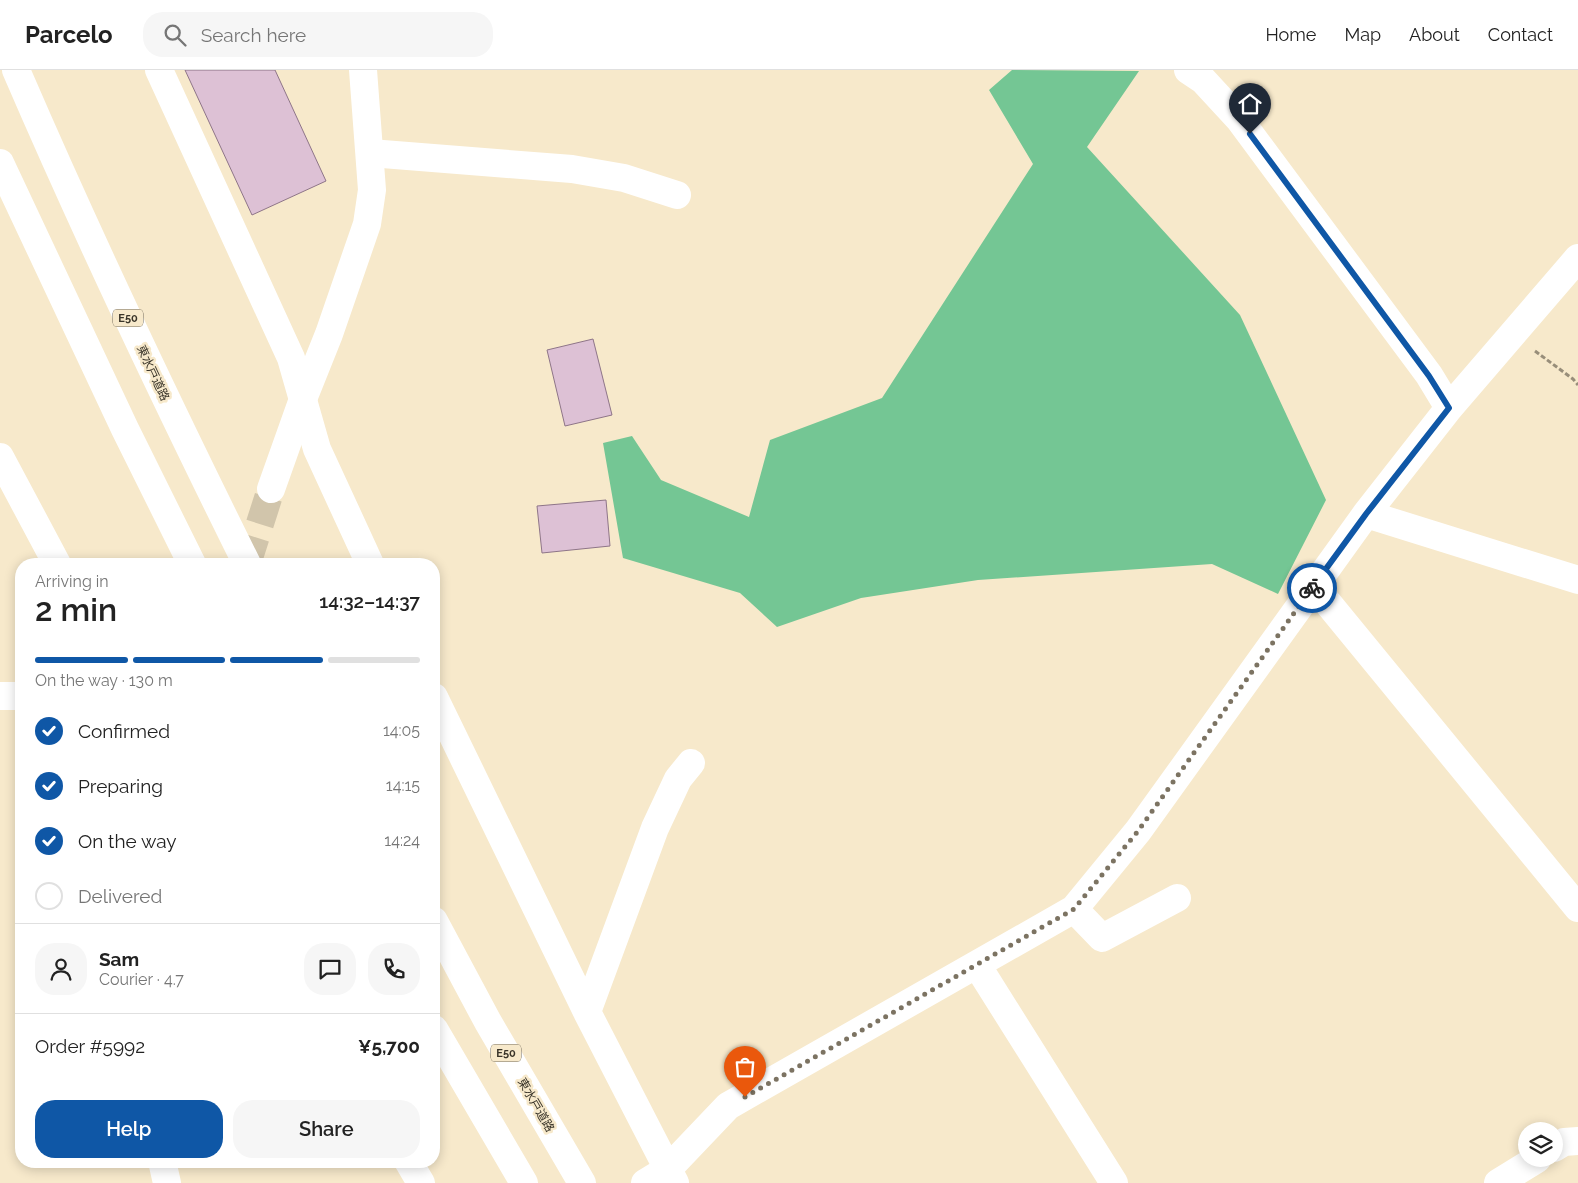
<!DOCTYPE html>
<meta charset="utf-8">
<style>
body{margin:0;font-family:Raleway,"Noto Sans JP",sans-serif;background:#f6f6f6;color:#222;height:100vh;display:flex;flex-direction:column;font-size:19px;white-space:nowrap}
*{box-sizing:border-box;margin:0}
p{font-size:16px;color:#767676}
.icon{flex:none;width:28px;height:28px;fill:none;stroke:currentColor;stroke-width:2;stroke-linecap:round;stroke-linejoin:round}
.map{position:relative;flex:1;overflow:hidden}
.details{position:absolute;left:15px;top:488px;width:425px;height:610px;display:flex;flex-direction:column;background:#fff;border-radius:20px;box-shadow:0 2px 12px #0003}
.details>*{flex:none}
.fabs{position:absolute;left:1518px;top:1052px;display:grid;gap:10px}
.fabs a{display:grid;place-items:center;width:45px;height:45px;border-radius:50%;background:#fff;box-shadow:0 2px 12px #0003;font-size:25px}
.pin{position:absolute;display:grid;place-items:center;width:42px;height:42px;color:#fff;margin:-51px -21px;border-radius:50% 50% 50% 0;rotate:-45deg;box-shadow:0 0 5px #0007}
.pin .icon{rotate:45deg}
.courier{position:absolute;display:grid;place-items:center;width:50px;height:50px;margin:-25px;border:4px solid #0f57a6;border-radius:50%;background:#fff;color:#222;box-shadow:0 1px 6px #0007}
.head em{font-style:normal;font-weight:600}
.head div{display:flex;flex-direction:column-reverse}
.head{display:flex;align-items:center;justify-content:space-between;height:85px;padding:0 20px}
h1{font-size:32px;font-weight:600;line-height:38px}
.bar{display:grid;grid-template-columns:repeat(4,1fr);gap:8px 5px;align-content:center;height:60px;padding:0 20px}
.bar i{height:6px;border-radius:4px;background:#e0e0e0}
.bar .active{background:#0f57a6}
.bar p{grid-column:span 4}
.line{display:flex;align-items:center;gap:12px;padding:0 20px;border-top:1px solid #e0e0e0}
.line div{flex:1}
.round{display:grid;place-items:center;flex:none;width:52px;height:52px;border-radius:20px;background:#f6f6f6}
ol{padding:0 20px;list-style:none}
li{display:flex;align-items:center;gap:15px;height:55px}
li p{margin-inline-start:auto}
li .icon{padding:5px;border-radius:50%;background:#0f57a6;color:#fff;stroke-width:4}
li:last-child{color:#767676}
li i{width:28px;height:28px;border:2px solid #e0e0e0;border-radius:50%}
.action{display:flex;gap:10px;margin-top:auto;padding:10px 20px}
.action a{flex:1;height:58px;border-radius:20px;background:#0f57a6;color:#fff;font-size:20px;font-weight:600;line-height:58px;text-align:center}
.action a+a{background:#f6f6f6;color:#222}
header{display:flex;align-items:center;gap:30px;box-sizing:border-box;height:70px;padding:0 25px;background:#fff;border-bottom:1px solid #e0e0e0}
header strong{font-size:24px}
nav{display:flex;gap:28px;margin-inline-start:auto;font-size:18px}
.search{width:350px;height:45px;background:#f6f6f6;display:flex;align-items:center;gap:12px;box-sizing:border-box;padding:0 18px;border-radius:20px;color:#767676;font-size:19px}
.map>svg:first-child{display:block}
.forest{fill:#74c694}
.building{fill:#ddc1d5;stroke:#8e7588}
.lines{fill:none;stroke-linecap:round;stroke-linejoin:round}
.tertiary-tunnel{stroke:#d1c5ab;stroke-width:28;stroke-dasharray:28 14;stroke-linecap:butt}
.path{stroke:#988e7a;stroke-width:3;stroke-dasharray:5 2.5;stroke-linecap:butt}
.minor{stroke:#fff;stroke-width:28}
.tertiary{stroke:#fff;stroke-width:28}
.motorway{stroke:#fff;stroke-width:28}
.done{stroke:#7c7362;stroke-width:5;stroke-dasharray:0 9}
.route{stroke:#0f57a6;stroke-width:6}
.labels{text-anchor:middle;dominant-baseline:central;stroke-width:5;stroke-linejoin:round;paint-order:stroke}
.shield{fill:#f7e9cb;stroke:#726a5a;stroke-width:1}
.shield-label{font-size:11px;font-weight:bold;fill:#393429}
.street-label{font-size:12px;fill:#393429;stroke:#f7e9cb}
</style>
<header>
<strong>Parcelo</strong>
<div class="search"><svg class="icon" aria-label="search" viewBox="0 0 24 24"><circle cx="10" cy="10" r="6"/><path d="M15 15l6 6"/></svg>Search here</div>
<nav><a>Home</a><a>Map</a><a>About</a><a>Contact</a></nav>
</header>
<div class="map">
<svg width="1578" height="1113" viewBox="0 0 1578 1113">
<rect width="100%" height="100%" fill="#f7e9cb"/>
<path class="forest" d="M1012 0 1139 1 1087 77 1240 245 1326 430 1278 524 1212 494 978 510 861 528 777 557 740 523 623 488 603 373 632 366 661 410 749 447 770 370 882 328 1033 94 989 20Z"/>
<path class="building" d="M185 0H275L326 111 252 145Z
M593 269 612 345 565 356 547 280Z
M606 430 610 476 542 483 537 436Z"/>
<g class="lines">
<path class="tertiary-tunnel" d="M247 494 271 419"/>
<path class="path" d="M1535 281 1573 309 1578 315"/>
<path class="minor" d="M159 0 291 288 317 379 370 494
M1188 0 1203 10 1239 49 1429 305 1449 338
M370 83 572 99 624 108 677 125
M0 387 57 494
M1366 444 1578 510
M1314 516 1578 838
M0 626H21
M434 627 587 942 675 1113
M1074 839 1102 868 1177 828
M977 895 1114 1113
M587 942 655 758 678 709 691 693
M1554 1078 1564 1072 1578 1071
M408 1091 421 1113
M645 1113 668 1099 728 1036 1074 839 1138 761 1366 444 1449 338 1578 188
M1498 1113 1537 1089"/>
<path class="tertiary" d="M271 419 303 329 329 264 367 154 372 120 363 0
M162 1091 167 1113"/>
<path class="motorway" d="M16 0C88 167 166 331 247 494
M0 93 125 359 192 494
M434 851 488 952 582 1113
M434 959 524 1113"/>
</g>
<g class="lines">
<path class="done" d="M745 1027 1074 839 1138 761 1312 518"/>
<path class="route" d="M1250 64 1429 306 1449 338 1366 444 1312 518"/>
</g>
<g class="labels">
<g class="shield">
<rect x="113" y="239.5" width="30" height="17" rx="4"/>
<rect x="491" y="974.5" width="30" height="17" rx="4"/>
</g>
<g class="shield-label">
<text x="128" y="248">E50</text>
<text x="506" y="983">E50</text>
</g>
<g class="street-label">
<text transform="translate(153 303) rotate(65)">東水戸道路</text>
<text transform="translate(536 1035) rotate(60)">東水戸道路</text>
</g>
</g>
</svg>
<div class="fabs">
<a><svg class="icon" aria-label="layers" viewBox="0 0 24 24"><path d="M12 4l9 5-9 5-9-5zM3 14l9 5 9-5"/></svg></a>
</div>
<div class="pin" style="left:745px;top:1027px;background:#ea580c"><svg class="icon" aria-label="bag" viewBox="0 0 24 24"><path d="M5 8h14l-1 12H6zM9 8a3 3 0 0 1 6 0"/></svg></div>
<div class="pin" style="left:1250px;top:64px;background:#1f2937"><svg class="icon" aria-label="home" viewBox="0 0 24 24"><path d="M3 11l9-7 9 7M6 9v11h12V9"/></svg></div>
<div class="courier" style="left:1312px;top:518px"><svg class="icon" aria-label="bike" viewBox="0 0 24 24"><circle cx="6" cy="16" r="4"/><circle cx="18" cy="16" r="4"/><path d="M6 16l4-8h5l3 8M10 8l3 8H6M13 5h3"/></svg></div>
<section class="details">
<div class="head"><div><h1>2 min</h1><p>Arriving in</p></div><em>14:32–14:37</em></div>
<div class="bar"><i class="active"></i><i class="active"></i><i class="active"></i><i></i><p>On the way · 130 m</p></div>
<ol>
<li><svg class="icon" aria-label="check" viewBox="0 0 24 24"><path d="M5 12l5 5 9-10"/></svg>Confirmed<p>14:05</p></li>
<li><svg class="icon" aria-label="check" viewBox="0 0 24 24"><path d="M5 12l5 5 9-10"/></svg>Preparing<p>14:15</p></li>
<li><svg class="icon" aria-label="check" viewBox="0 0 24 24"><path d="M5 12l5 5 9-10"/></svg>On the way<p>14:24</p></li>
<li><i></i>Delivered</li>
</ol>
<div class="line" style="height:90px"><a class="round"><svg class="icon" aria-label="person" viewBox="0 0 24 24"><circle cx="12" cy="8" r="4"/><path d="M4 21q1-7 8-7t8 7"/></svg></a><div><b>Sam</b><p>Courier · 4.7</p></div><a class="round"><svg class="icon" aria-label="chat" viewBox="0 0 24 24"><path d="M4 5h16v11H9l-5 4z"/></svg></a><a class="round"><svg class="icon" aria-label="phone" viewBox="0 0 24 24"><path d="M5 4h4l2 5-3 2q2 4 5 5l2-3 5 2v4C11 20 4 13 5 4z"/></svg></a></div>
<div class="line" style="height:65px"><div>Order #5992</div><b>¥5,700</b></div>
<div class="action"><a>Help</a><a>Share</a></div>
</section>
</div>
